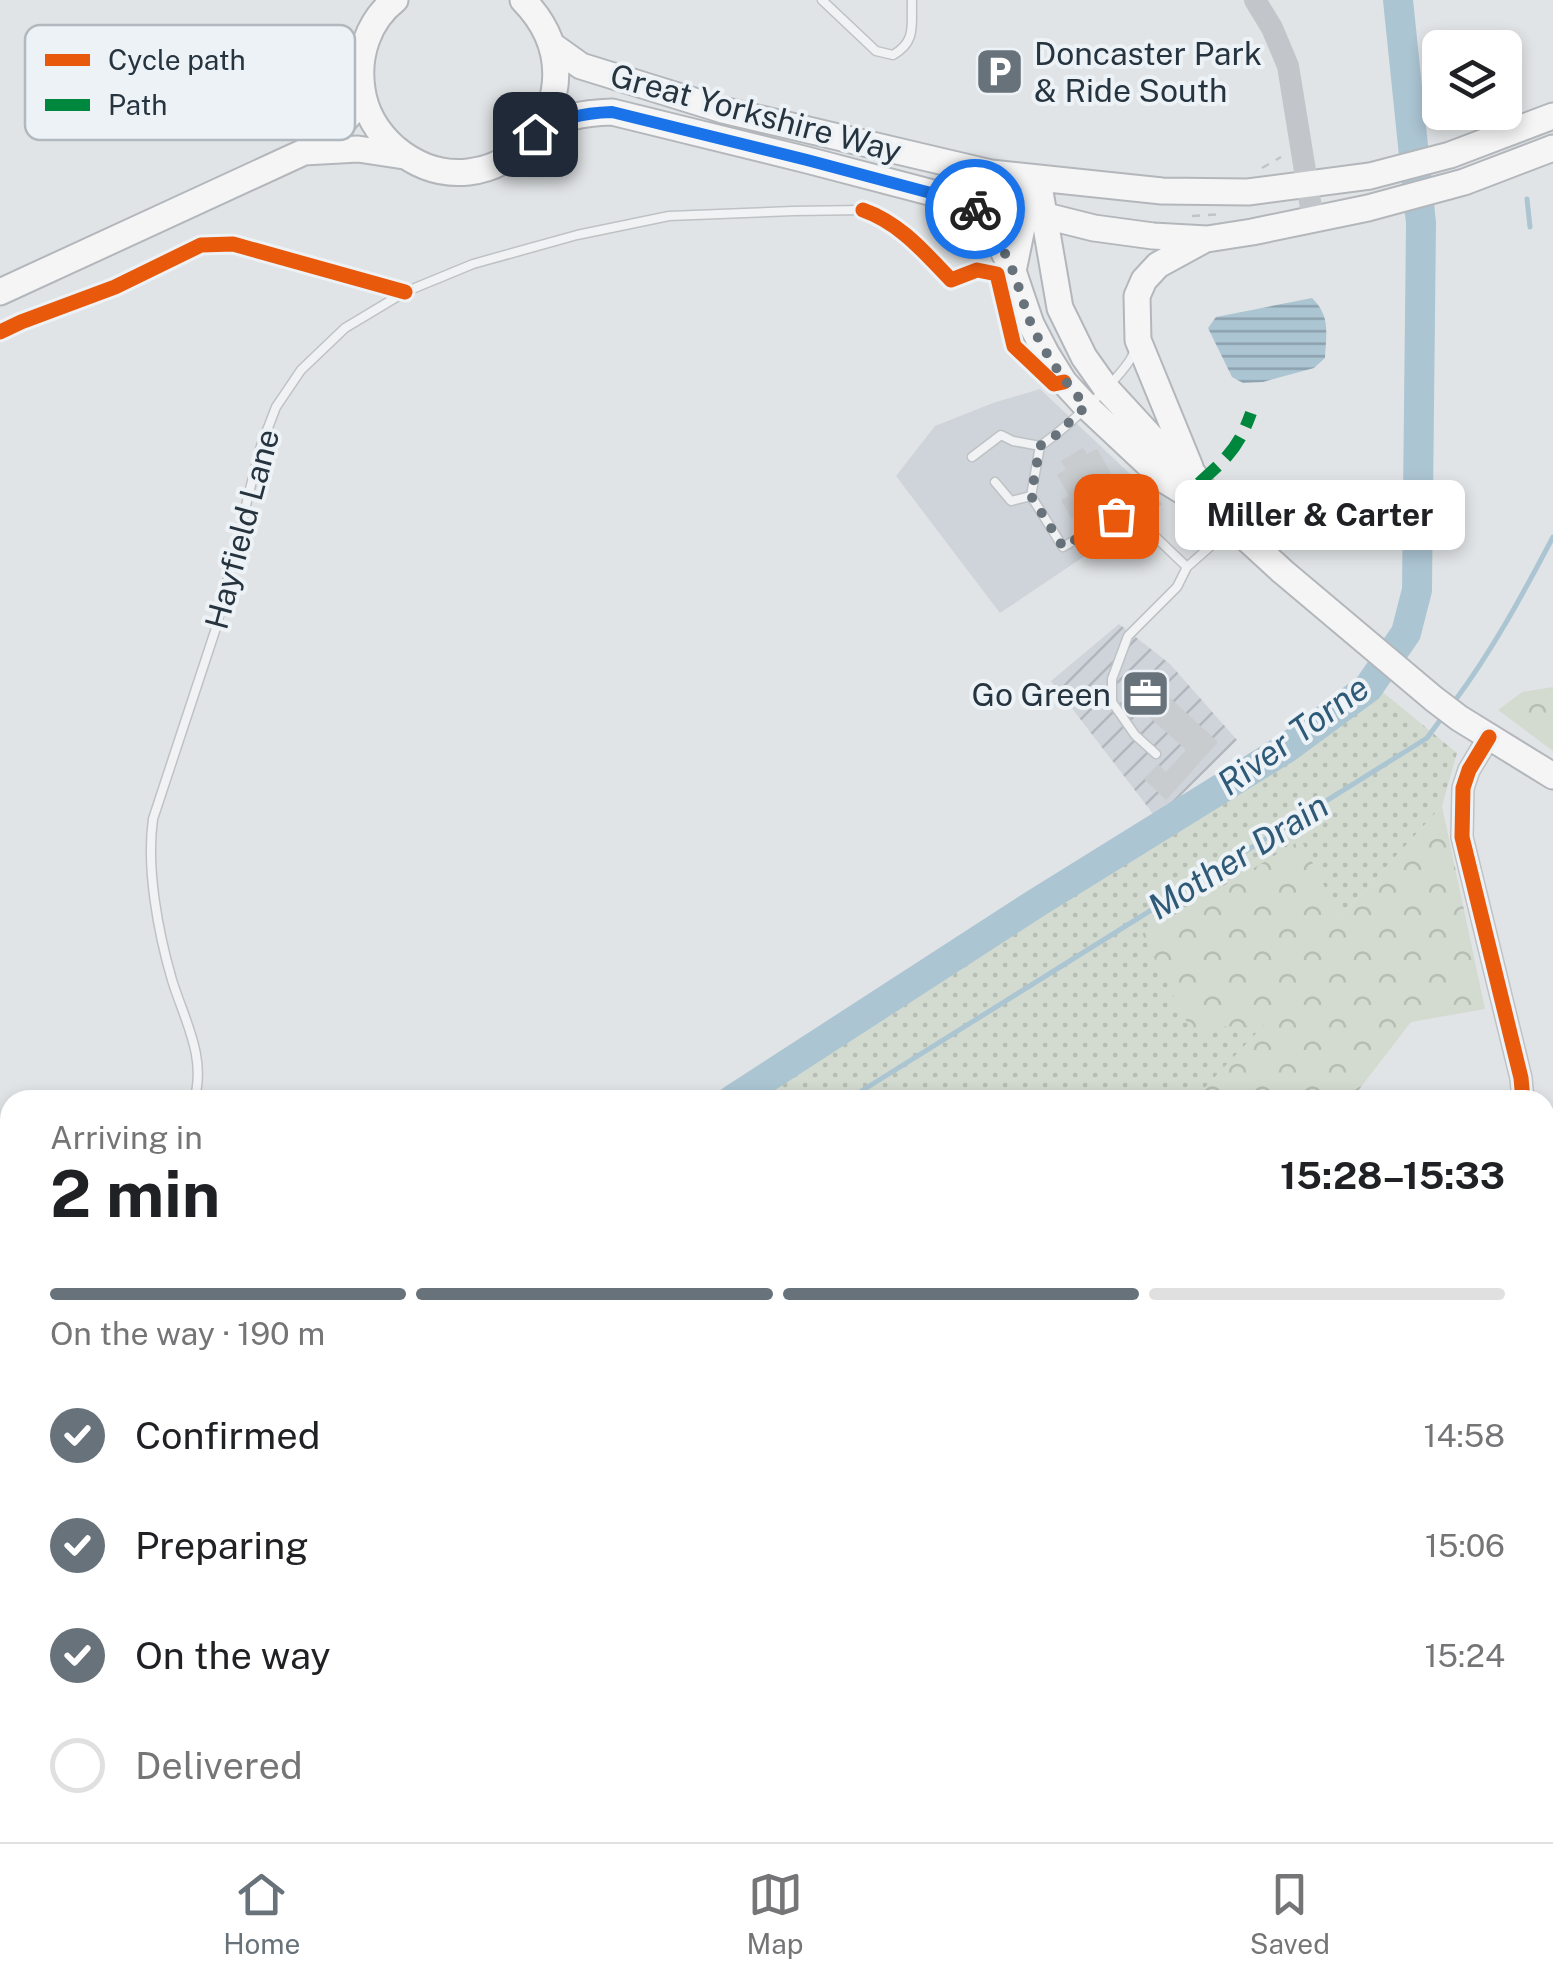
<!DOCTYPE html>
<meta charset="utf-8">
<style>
body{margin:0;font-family:"Public Sans",sans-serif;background:#f6f6f6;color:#202124;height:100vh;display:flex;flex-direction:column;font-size:38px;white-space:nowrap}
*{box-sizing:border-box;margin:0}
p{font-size:32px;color:#757577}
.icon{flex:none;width:55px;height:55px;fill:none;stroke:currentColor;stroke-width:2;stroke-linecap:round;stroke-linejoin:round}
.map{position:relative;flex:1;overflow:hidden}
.side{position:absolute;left:0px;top:1090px;width:1555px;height:752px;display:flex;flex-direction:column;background:#fff;border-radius:30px 30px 0 0;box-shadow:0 5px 15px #0003}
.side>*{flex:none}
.tools{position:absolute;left:1422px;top:30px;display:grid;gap:20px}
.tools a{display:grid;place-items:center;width:100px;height:100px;border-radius:15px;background:#fff;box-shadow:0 5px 15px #0003;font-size:50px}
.pin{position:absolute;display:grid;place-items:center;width:85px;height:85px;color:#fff;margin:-42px;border-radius:20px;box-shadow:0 5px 15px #0006}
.courier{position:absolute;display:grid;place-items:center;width:100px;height:100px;margin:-50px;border:8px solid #1a73e8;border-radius:50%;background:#fff;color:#222;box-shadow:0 2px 12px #0007}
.bubble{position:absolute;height:70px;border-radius:15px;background:#fff;box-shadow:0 5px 15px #0003;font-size:32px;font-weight:700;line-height:70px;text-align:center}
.overview em{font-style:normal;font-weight:700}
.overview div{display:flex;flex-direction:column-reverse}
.overview{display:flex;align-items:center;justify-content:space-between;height:170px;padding:0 50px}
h1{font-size:65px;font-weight:700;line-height:75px}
.bar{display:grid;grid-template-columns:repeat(4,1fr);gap:15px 10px;align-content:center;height:120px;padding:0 50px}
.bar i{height:12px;border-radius:8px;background:#e0e0e0}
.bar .active{background:#67727a}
.bar p{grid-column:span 4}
ol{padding:0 50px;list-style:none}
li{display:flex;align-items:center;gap:30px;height:110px}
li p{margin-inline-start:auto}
li .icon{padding:10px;border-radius:50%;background:#67727a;color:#fff;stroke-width:4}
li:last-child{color:#757577}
li i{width:55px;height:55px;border:5px solid #e0e0e0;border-radius:50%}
.dock{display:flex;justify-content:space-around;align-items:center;height:140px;border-top:2px solid #e0e0e0;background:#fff;font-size:28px;color:#757577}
.dock a{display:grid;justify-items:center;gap:5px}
.dock .active{color:#67727a}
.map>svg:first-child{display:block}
.built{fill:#ced4da}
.industrial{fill:url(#industrial-furrows)}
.grass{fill:url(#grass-dots)}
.forest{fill:url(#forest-crowns)}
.water{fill:url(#water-rules)}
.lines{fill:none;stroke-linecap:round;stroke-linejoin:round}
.stream{stroke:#acc5d3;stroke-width:5}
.river{stroke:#acc5d3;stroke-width:30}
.building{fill:#c9ccce}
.service-casing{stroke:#bfc2c4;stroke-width:11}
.minor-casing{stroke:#bfc2c4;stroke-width:19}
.tertiary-casing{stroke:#bfc2c4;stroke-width:24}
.trunk-casing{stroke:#b3b7bb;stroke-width:29}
.path{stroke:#bfc4c6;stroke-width:2.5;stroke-dasharray:8 8;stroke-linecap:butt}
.service{stroke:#f0f2f3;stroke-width:8}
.minor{stroke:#f0f2f3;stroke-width:15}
.tertiary{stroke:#f0f2f3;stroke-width:20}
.secondary{stroke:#c2c5c9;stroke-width:22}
.trunk{stroke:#f5f5f6;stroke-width:25}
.quiet{stroke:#00873e;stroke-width:12;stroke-dasharray:25 12;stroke-linecap:butt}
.cycleway-casing{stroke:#edf2f6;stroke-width:21}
.cycleway{stroke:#e8590c;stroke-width:15}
.done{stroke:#67727a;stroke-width:10;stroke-dasharray:0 18}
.route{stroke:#1a73e8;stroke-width:12}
.labels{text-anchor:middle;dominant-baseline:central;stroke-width:8;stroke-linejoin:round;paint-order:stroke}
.poi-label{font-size:32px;fill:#263440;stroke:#edf2f6;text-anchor:start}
.street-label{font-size:32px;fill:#263440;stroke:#edf2f6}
.water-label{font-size:35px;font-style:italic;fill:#2e5a77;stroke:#edf2f6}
.key{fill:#edf2f6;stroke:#b1b9bf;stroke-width:2.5}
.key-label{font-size:28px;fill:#263440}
</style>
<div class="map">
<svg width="1553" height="1842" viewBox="0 0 1553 1842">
<defs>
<pattern id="industrial-furrows" width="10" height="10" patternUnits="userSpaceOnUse" patternTransform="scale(2.5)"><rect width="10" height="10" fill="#ced4da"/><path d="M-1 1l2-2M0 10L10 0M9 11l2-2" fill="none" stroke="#b1b7bc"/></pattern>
<pattern id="grass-dots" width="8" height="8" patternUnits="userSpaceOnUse" patternTransform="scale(2.5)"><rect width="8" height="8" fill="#d3dbd0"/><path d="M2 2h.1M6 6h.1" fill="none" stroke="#b5bdb4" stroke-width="1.8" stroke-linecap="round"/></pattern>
<pattern id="forest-crowns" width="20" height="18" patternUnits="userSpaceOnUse" patternTransform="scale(2.5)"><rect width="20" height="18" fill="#d3dbd0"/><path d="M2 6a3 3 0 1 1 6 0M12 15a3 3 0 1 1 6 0" fill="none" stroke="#b5bdb4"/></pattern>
<pattern id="water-rules" width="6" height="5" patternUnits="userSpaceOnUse" patternTransform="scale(2.5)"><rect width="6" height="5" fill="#acc5d3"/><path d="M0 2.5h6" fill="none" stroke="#8ca1ad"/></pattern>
</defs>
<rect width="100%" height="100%" fill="#e1e4e6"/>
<path class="built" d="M1040 389 1162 504 1000 613 896 476 935 426 993 403Z
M10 1266V1832L124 1833 116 1842H0V1269Z"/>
<path class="industrial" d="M1119 624 1170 664 1237 740 1157 819 1051 681Z"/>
<path class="grass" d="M1379 689 1457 753 1442 806 1339 918 1265 1025 1193 1100H755L1322 738Z"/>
<path class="forest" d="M1553 687V751L1498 710 1522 692Z
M1442 806 1485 1009 1411 1022 1351 1100H1193L1264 1025 1190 1028 1142 934 1301 840 1340 917Z
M203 1833V1832L310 1833 305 1842H196Z"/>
<path class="water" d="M1312 298C1331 316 1326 334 1325 358L1314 368 1263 382 1243 383 1232 377 1208 328 1216 317Z
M0 1608H10V1832L91 1833 80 1842H0Z"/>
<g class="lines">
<path class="stream" d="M1507 51 1512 99
M1527 199 1530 227
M1454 702C1492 651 1523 594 1553 537
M847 1100 1427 738 1444 715"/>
<path class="river" d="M732 1100 1038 902 1288 747 1368 688 1406 633 1417 590 1421 223 1398 0
M168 1842 177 1832"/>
</g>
<path class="building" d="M1083 448 1087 454 1097 449 1125 498 1103 511 1099 503 1072 519 1061 500 1069 496 1057 475 1066 469 1061 461Z
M1145 675 1218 742 1166 800 1144 779 1158 764 1166 772 1186 750 1126 696Z"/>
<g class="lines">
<defs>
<path id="service" d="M822 0 876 51 893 55C917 41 911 25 912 0
M972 457 1001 435 1013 441 1040 446
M995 482 1011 501 1031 496 1040 446C1062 431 1126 375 1134 352
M1031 496 1063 547 1116 516
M1144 526 1187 567 1230 529
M1156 754 1135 735 1112 702V679L1128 636 1177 587 1187 567
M194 1100C207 1058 184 1019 172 980 158 932 146 868 153 819L216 628 250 489 261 446 276 407 301 370 345 328 405 292 473 264 577 235 669 216 793 211 863 210
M130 1842 138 1832"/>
<path id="minor" d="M0 1244 10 1240
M1545 1603 1553 1607
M1545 1803 1553 1802
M1512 1842 1516 1832"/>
<path id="tertiary" d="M1489 737 1469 770 1463 788 1462 837 1521 1078 1523 1100
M1293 1842 1298 1832"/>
<path id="trunk" d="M395 0C368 21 357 56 362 89 365 112 378 133 395 148 491 228 616 95 523 0
M553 46 581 66 723 110 991 173 1162 191 1248 192 1370 176 1450 155 1553 116
M535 134C563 117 580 113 612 112L807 160 971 203 1046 216 1094 228 1153 236 1207 239 1252 232 1368 208 1464 182 1553 148
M304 152 358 149 404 156
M1038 180 1060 308 1084 357 1106 388 1152 438 1194 475 1214 506
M971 203 997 238 1013 271 1031 324 1046 353 1064 382 1086 406 1166 481 1220 514 1282 571 1434 699 1459 718 1553 776
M1013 271 1025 213 1031 198
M0 292 304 152 339 127 363 98
M1190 467 1138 340 1137 296 1144 280 1158 265 1202 241"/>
</defs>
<use href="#service" class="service-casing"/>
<use href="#minor" class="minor-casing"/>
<use href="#tertiary" class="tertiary-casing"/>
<use href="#trunk" class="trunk-casing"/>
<path class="path" d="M1262 168 1281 157
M1192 216 1223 214"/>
<use href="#service" class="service"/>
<use href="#minor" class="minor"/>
<use href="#tertiary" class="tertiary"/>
<path class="secondary" d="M1255 0 1272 28 1288 66 1313 220"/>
<use href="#trunk" class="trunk"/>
<path class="quiet" d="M1199 483C1227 458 1238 449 1251 413"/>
<defs>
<path id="cycleway" d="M863 210C900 223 924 252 951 280L977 270 997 274 1014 346 1054 384 1064 382
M0 332 21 322 115 287 201 245 233 244 405 292
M1489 737 1469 770 1463 788 1462 837 1521 1078 1523 1100"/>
</defs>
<use href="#cycleway" class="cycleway-casing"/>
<use href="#cycleway" class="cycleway"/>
</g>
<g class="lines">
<path class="done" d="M975 209C990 228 1003 246 1012 269 1020 288 1024 309 1033 328 1047 357 1065 382 1086 406L1056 435 1040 446 1031 496 1063 547 1116 516"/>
<path class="route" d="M535 134C563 118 580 113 612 112L807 160 972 204 975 209"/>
</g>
<defs>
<symbol id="parking-square" viewBox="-11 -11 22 22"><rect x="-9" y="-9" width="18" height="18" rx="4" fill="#67727a" stroke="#edf2f6"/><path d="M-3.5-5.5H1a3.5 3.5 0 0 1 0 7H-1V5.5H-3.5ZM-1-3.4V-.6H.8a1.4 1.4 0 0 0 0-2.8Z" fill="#fff"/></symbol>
<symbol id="office-square" viewBox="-11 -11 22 22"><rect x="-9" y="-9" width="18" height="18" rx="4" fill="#67727a" stroke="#edf2f6"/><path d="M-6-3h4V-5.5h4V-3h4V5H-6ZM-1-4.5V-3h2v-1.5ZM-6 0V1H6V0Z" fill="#fff"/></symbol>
</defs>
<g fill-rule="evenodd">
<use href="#parking-square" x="972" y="44" width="55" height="55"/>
<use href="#office-square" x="1118" y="666" width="55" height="55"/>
</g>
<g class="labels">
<g class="poi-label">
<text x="1034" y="53">Doncaster Park<tspan x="1034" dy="37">&amp; Ride South</tspan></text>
<text x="1111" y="694" text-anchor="end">Go Green</text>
</g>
<g class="street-label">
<text transform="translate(756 113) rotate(15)">Great Yorkshire Way</text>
<text transform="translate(242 529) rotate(-75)">Hayfield Lane</text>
</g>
<g class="water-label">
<text transform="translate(1293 735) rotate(-36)">River Torne</text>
<text transform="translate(1238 856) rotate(-32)">Mother Drain</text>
</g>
</g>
<rect x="25" y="25" width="330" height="115" rx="15" class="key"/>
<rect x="45" y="54" width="45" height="12" fill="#e8590c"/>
<rect x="45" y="99" width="45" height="12" fill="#00873e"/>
<g class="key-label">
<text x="108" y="70">Cycle path</text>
<text x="108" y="115">Path</text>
</g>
</svg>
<div class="tools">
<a><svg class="icon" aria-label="layers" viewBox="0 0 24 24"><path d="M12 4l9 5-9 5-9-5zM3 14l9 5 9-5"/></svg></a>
</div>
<div class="pin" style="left:1116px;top:516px;background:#ea580c"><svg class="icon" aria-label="bag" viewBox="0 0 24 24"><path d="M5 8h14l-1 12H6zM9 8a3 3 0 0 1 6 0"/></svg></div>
<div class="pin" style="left:535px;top:134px;background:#1f2937"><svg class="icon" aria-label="home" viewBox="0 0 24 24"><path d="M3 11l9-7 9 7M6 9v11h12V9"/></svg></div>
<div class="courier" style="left:975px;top:209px"><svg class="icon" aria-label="bike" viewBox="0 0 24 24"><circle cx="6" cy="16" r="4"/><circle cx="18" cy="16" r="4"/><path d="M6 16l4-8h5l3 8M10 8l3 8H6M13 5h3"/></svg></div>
<div class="bubble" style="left:1175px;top:480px;width:290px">Miller &amp; Carter</div>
<section class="side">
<div class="overview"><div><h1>2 min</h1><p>Arriving in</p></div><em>15:28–15:33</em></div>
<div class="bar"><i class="active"></i><i class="active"></i><i class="active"></i><i></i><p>On the way · 190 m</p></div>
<ol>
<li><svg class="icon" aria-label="check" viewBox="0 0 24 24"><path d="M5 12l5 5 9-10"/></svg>Confirmed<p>14:58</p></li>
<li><svg class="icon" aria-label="check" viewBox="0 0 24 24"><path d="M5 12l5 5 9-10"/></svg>Preparing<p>15:06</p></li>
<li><svg class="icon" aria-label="check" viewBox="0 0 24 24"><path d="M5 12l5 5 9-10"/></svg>On the way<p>15:24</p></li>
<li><i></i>Delivered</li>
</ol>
</section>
</div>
<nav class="dock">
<a class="active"><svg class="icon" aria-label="home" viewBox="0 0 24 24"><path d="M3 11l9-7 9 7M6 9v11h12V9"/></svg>Home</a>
<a><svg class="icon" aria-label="map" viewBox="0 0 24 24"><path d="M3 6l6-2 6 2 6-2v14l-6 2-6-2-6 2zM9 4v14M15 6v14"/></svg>Map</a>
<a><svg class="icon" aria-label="saved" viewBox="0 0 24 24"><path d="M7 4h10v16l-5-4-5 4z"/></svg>Saved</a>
</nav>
